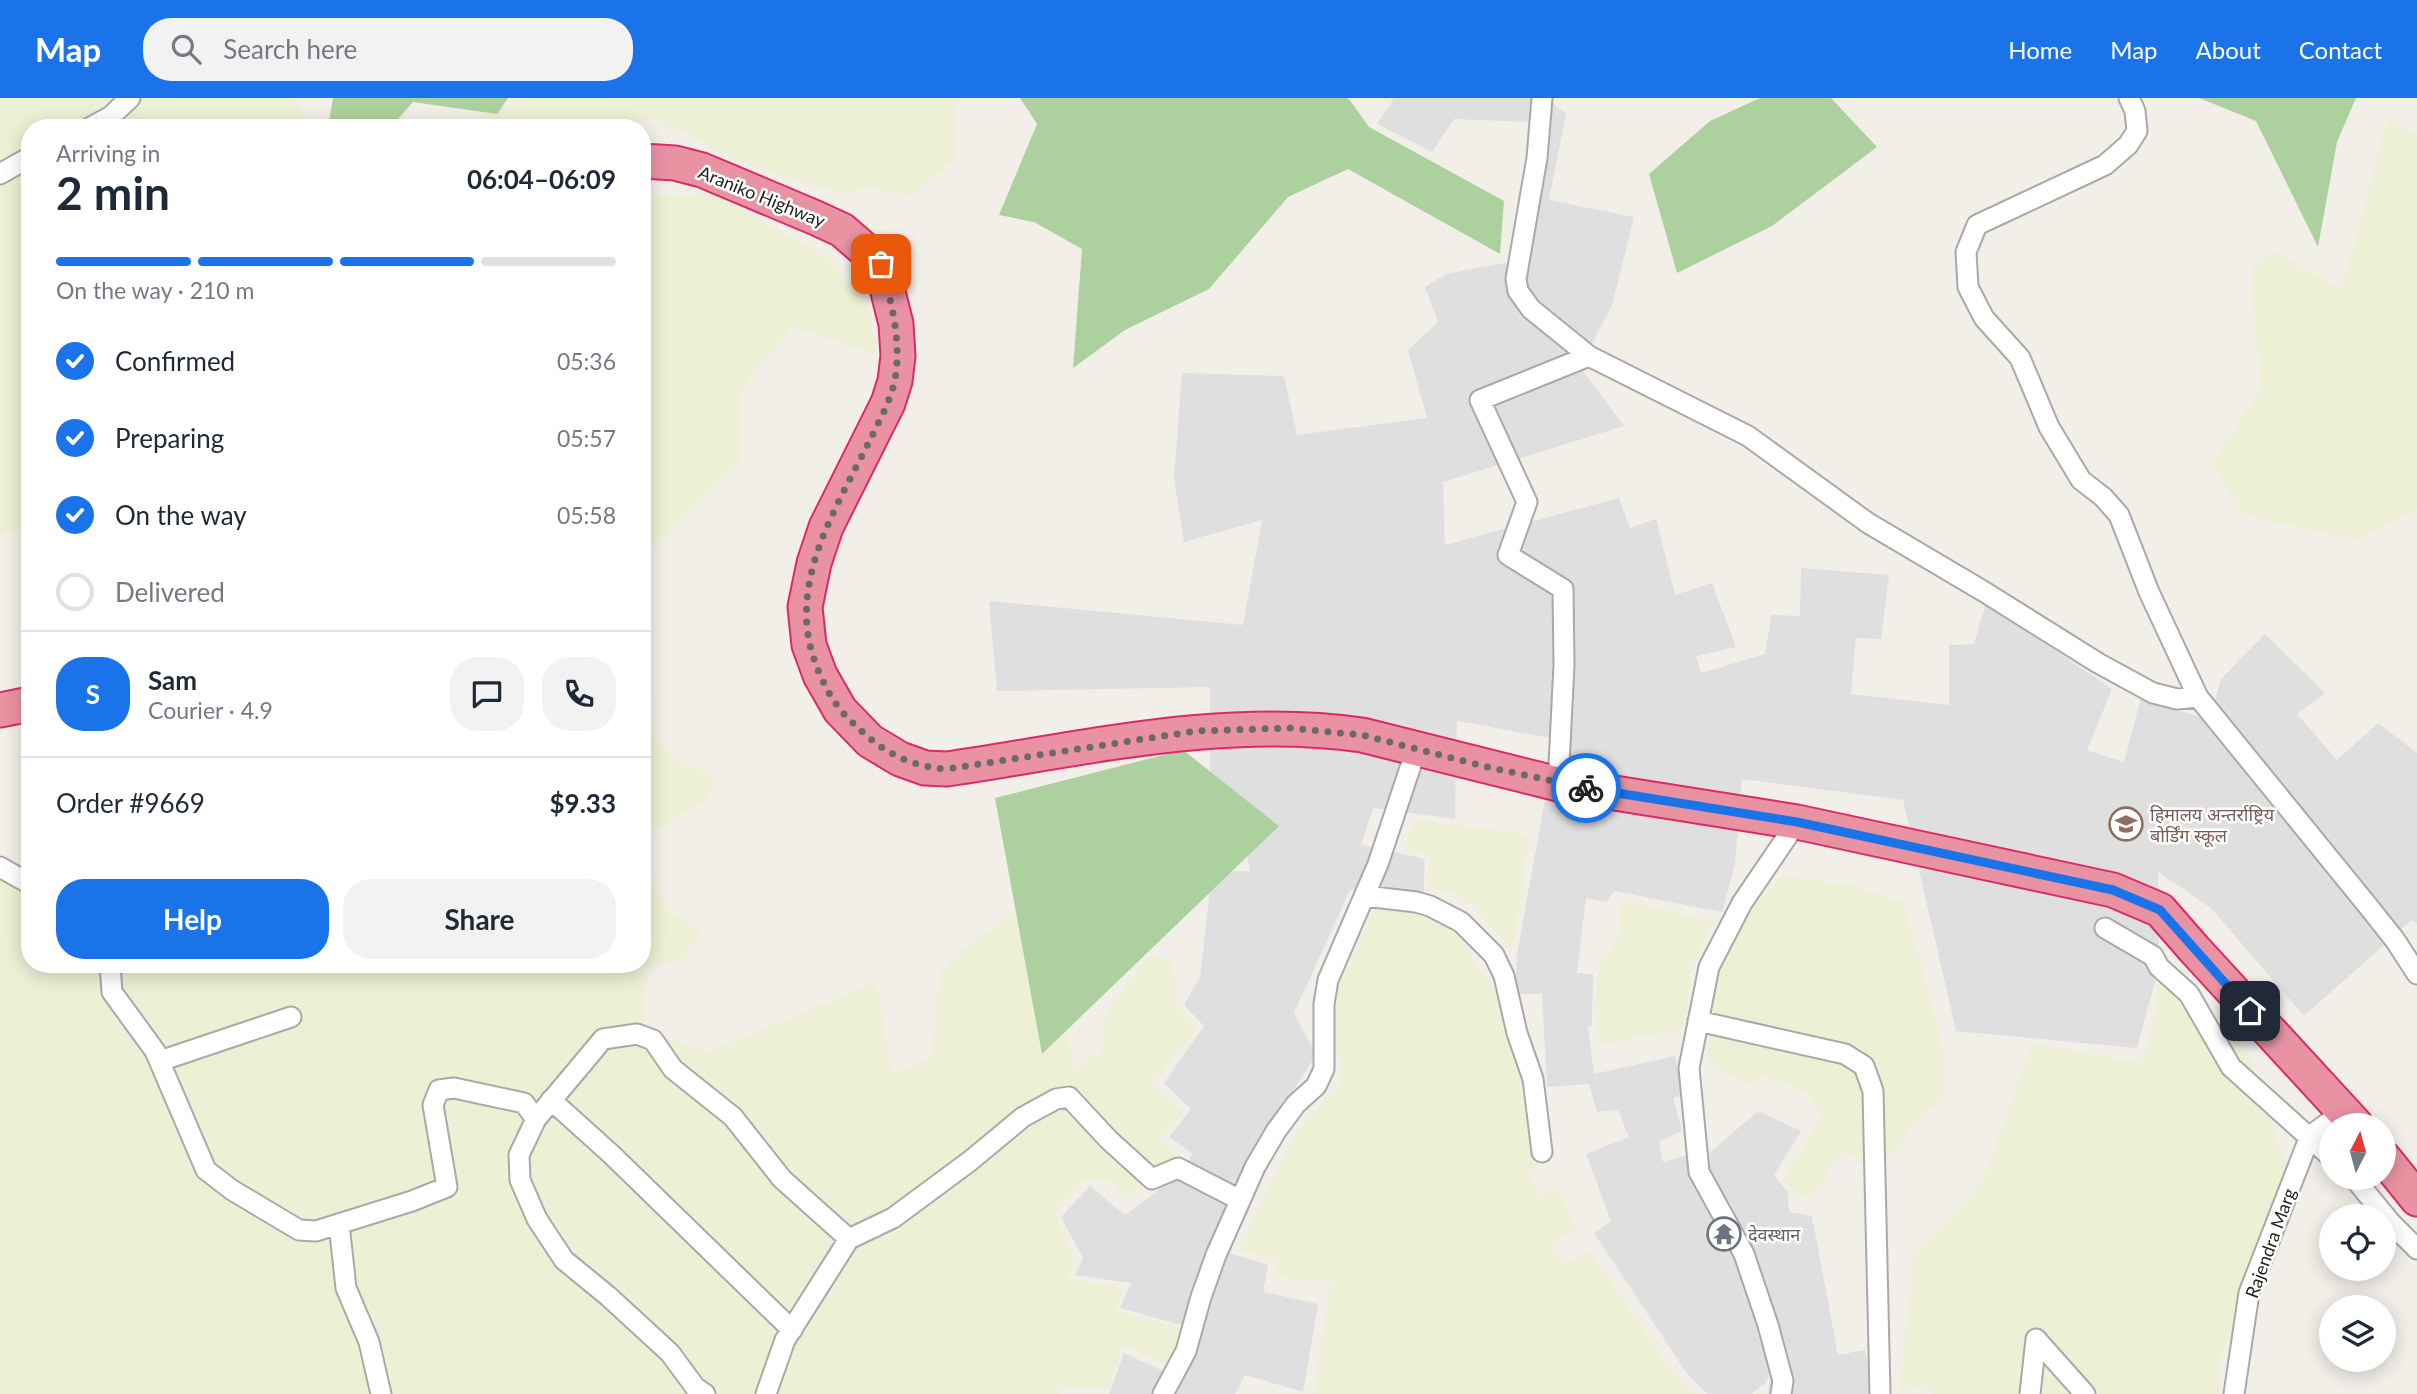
<!DOCTYPE html>
<meta charset="utf-8">
<style>
body{margin:0;font-family:Lato,"Noto Sans Devanagari",sans-serif;background:#f2f2f3;color:#1f2937;height:100vh;display:flex;flex-direction:column;font-size:26px;white-space:nowrap}
*{box-sizing:border-box;margin:0}
p{font-size:23px;color:#747a83}
.icon{flex:none;width:38px;height:38px;fill:none;stroke:currentColor;stroke-width:2;stroke-linecap:round;stroke-linejoin:round}
.map{position:relative;flex:1;overflow:hidden}
.side{position:absolute;left:21px;top:21px;width:630px;height:854px;display:flex;flex-direction:column;background:#fff;border-radius:28px;box-shadow:0 4px 18px #0003}
.side>*{flex:none}
.needle{width:46px;rotate:6deg}
.fabs{position:absolute;left:2319px;top:1015px;display:grid;gap:14px}
.fabs a{display:grid;place-items:center;width:77px;height:77px;border-radius:50%;background:#fff;box-shadow:0 4px 18px #0003;font-size:35px}
.pin{position:absolute;display:grid;place-items:center;width:60px;height:60px;color:#fff;margin:-30px;border-radius:14px;box-shadow:0 4px 10px #0006}
.courier{position:absolute;display:grid;place-items:center;width:70px;height:70px;margin:-35px;border:5px solid #1a73e8;border-radius:50%;background:#fff;color:#222;box-shadow:0 2px 9px #0007}
.summary em{font-style:normal;font-weight:700}
.summary div{display:flex;flex-direction:column-reverse}
.summary{display:flex;align-items:center;justify-content:space-between;height:119px;padding:0 35px}
h1{font-size:46px;font-weight:700;line-height:52px}
.bar{display:grid;grid-template-columns:repeat(4,1fr);gap:10px 7px;align-content:center;height:84px;padding:0 35px}
.bar i{height:9px;border-radius:5px;background:#e0e1e3}
.bar .selected{background:#1a73e8}
.bar p{grid-column:span 4}
.line{display:flex;align-items:center;gap:18px;padding:0 35px;border-top:2px solid #e0e1e3}
.line div{flex:1}
.round{display:grid;place-items:center;flex:none;width:74px;height:74px;border-radius:28px;background:#f2f2f3}
ol{padding:0 35px;list-style:none}
li{display:flex;align-items:center;gap:21px;height:77px}
li p{margin-inline-start:auto}
li .icon{padding:7px;border-radius:50%;background:#1a73e8;color:#fff;stroke-width:4}
li:last-child{color:#747a83}
li i{width:38px;height:38px;border:4px solid #e0e1e3;border-radius:50%}
.action{display:flex;gap:14px;margin-top:auto;padding:14px 35px}
.action a{flex:1;height:80px;border-radius:28px;background:#1a73e8;color:#fff;font-size:28px;font-weight:700;line-height:80px;text-align:center}
.action a+a{background:#f2f2f3;color:#1f2937}
header{display:flex;align-items:center;gap:42px;box-sizing:border-box;height:98px;padding:0 35px;background:#1a73e8;color:#fff}
header strong{font-size:33px}
nav{display:flex;gap:38px;margin-inline-start:auto;font-size:24px}
.search{width:490px;height:63px;background:#f2f2f3;display:flex;align-items:center;gap:18px;box-sizing:border-box;padding:0 24px;border-radius:28px;color:#747a83;font-size:26px}
.map>svg:first-child{display:block}
.residential{fill:#e0dfdf}
.farmland{fill:#eef0d5}
.forest{fill:#add19e}
.lines{fill:none;stroke-linecap:round;stroke-linejoin:round}
.street-casing{stroke:#a9a9a9;stroke-width:23}
.highway-casing{stroke:#dc2a67;stroke-width:37}
.street{stroke:#fff;stroke-width:19}
.highway{stroke:#e892a2;stroke-width:33}
.done{stroke:#6b6a68;stroke-width:7;stroke-dasharray:0 12.6}
.route{stroke:#1a73e8;stroke-width:9}
.labels{text-anchor:middle;dominant-baseline:central;stroke-width:5;stroke-linejoin:round;paint-order:stroke}
.street-label{font-size:18px;fill:#222;stroke:#fff}
.education-label{font-size:18px;fill:#785e54;stroke:#fff;text-anchor:start}
.worship-label{font-size:18px;fill:#5b616d;stroke:#fff;text-anchor:start}
</style>
<header>
<strong>Map</strong>
<div class="search"><svg class="icon" aria-label="search" viewBox="0 0 24 24"><circle cx="10" cy="10" r="6"/><path d="M15 15l6 6"/></svg>Search here</div>
<nav><a>Home</a><a>Map</a><a>About</a><a>Contact</a></nav>
</header>
<div class="map">
<svg width="2417" height="1296" viewBox="0 0 2417 1296">
<rect width="100%" height="100%" fill="#f2efe9"/>
<path class="residential" d="M1394 0H1547L1566 16 1549 102 1634 119 1612 207 1580 269 1624 328 1443 384 1445 447 1619 400 1630 430 1656 421 1675 497 1712 485 1736 549 1696 558 1701 575 1765 556 1771 517 1800 518 1801 470 1889 477 1881 541 1856 540 1851 596 1949 607V547L1974 546 1986 505 2112 591 2087 652 2124 664 2141 600 2209 622 2221 581 2265 536 2325 595 2297 616 2337 662 2378 625 2417 655V826L2412 822 2304 918 2211 810 2158 774 2159 869 2137 950 1956 933 1903 702 1742 681 1735 766 1722 814 1614 793 1607 804 1586 800 1577 875 1593 876 1592 928 1588 929 1594 976 1675 958 1685 997 1673 1000 1682 1033 1659 1044 1663 1064 1688 1057 1692 1070 1758 1013 1801 1033 1774 1077 1788 1094 1789 1114 1812 1118 1838 1257 1865 1252 1874 1296H1768L1770 1275 1766 1285 1751 1296H1708L1688 1277 1594 1135 1611 1123 1586 1056 1629 1039 1618 1012 1597 1014 1589 986 1547 989 1542 896H1515L1517 856 1556 641 1457 623 1455 721 1373 710 1361 747 1425 761 1423 801 1350 792 1294 915 1316 957 1255 1052 1210 1149 1268 1167 1263 1194 1318 1206 1303 1294 1245 1277 1235 1296H1109L1124 1255 1170 1276 1189 1229 1120 1210 1131 1185 1075 1177 1083 1160 1061 1119 1090 1088 1125 1117 1181 1076 1193 1056 1169 1039 1191 1011 1164 985 1204 928 1184 907 1200 879 1212 773H1250L1242 726 1210 721V589L997 593 989 503 1243 527 1262 422 1184 444 1174 380 1182 275 1284 278 1297 337 1427 320 1408 252 1438 224 1425 189 1446 176 1515 163 1536 24 1454 21 1432 54 1377 26Z"/>
<path class="farmland" d="M0 0H294L306 21 304 30H30V432L0 436Z
M524 0H955L954 62 912 97 863 89 848 96 794 82 723 58 686 35 649 21 624 30H477L479 19Z
M2388 19 2417 38V410L2357 442 2244 417 2212 367 2261 289 2250 171 2271 152 2342 191Z
M713 95 826 159 868 206 877 257 793 229 742 290 741 363 646 456 652 628 670 657 712 678 709 700 648 737 642 751V99Z
M1412 721 1529 737 1513 852 1495 834 1475 808 1451 795 1427 789 1430 758 1405 753Z
M30 758V866H642V762L669 813 702 835 682 861 645 870V933L708 954 877 884 892 975 931 960 940 875 956 857 1038 797 1064 898 1072 970 1101 955 1107 913 1149 857 1173 863 1176 908 1197 930 1151 987 1185 1014 1158 1041 1181 1058 1123 1102 1113 1084 1086 1080 1054 1111 1074 1162 1067 1181 1124 1189 1115 1212 1183 1231 1170 1269 1122 1247 1110 1288 1058 1289V1296H0V772L24 764Z
M1782 778 1850 787 1904 804 1944 956 1943 1001 1910 1029 1895 1055 1860 1065 1843 1051 1810 1101 1798 1096 1783 1083 1822 1017 1805 994 1767 979 1746 985 1708 964 1712 905 1722 864 1747 815Z
M1619 802 1714 824 1692 870 1683 931 1600 947 1595 907 1600 869 1619 838Z
M1377 809 1448 824 1499 899 1538 1068 1527 1076 1541 1099 1559 1091 1576 1132 1549 1148 1564 1167 1590 1154 1674 1277 1695 1296H1313L1331 1184 1274 1179 1279 1161 1239 1152 1295 1036 1342 984 1330 906Z
M2159 869 2184 871 2250 960 2288 1072 2221 1260 2218 1296H1932L1927 1286 1899 1295 1914 1158 1982 1085 2032 945 2141 965 2155 915Z"/>
<path class="forest" d="M333 0H508L497 16 413 4 390 30H328Z
M1020 0H1346L1349 1 1369 29 1504 103 1500 156 1348 71 1288 99 1209 191 1125 232 1073 270 1082 151 1034 124 999 117 1037 26Z
M1760 0H1831L1877 49 1772 128 1677 175 1649 76 1710 23Z
M2199 0H2356L2337 44 2318 149 2256 23Z
M1183 652 1279 728 1042 956 995 700Z"/>
<g class="lines">
<defs>
<path id="street" d="M1542 0 1537 60 1516 181 1518 193 1531 211 1589 258 1748 338 1868 425 1983 493 2098 565 2153 595 2177 601 2198 599
M2129 0 2135 13 2137 33 2128 47 2105 67 1977 127 1966 154 1968 189 1984 220 2020 260 2049 329 2081 382 2103 399 2119 417 2149 494 2198 599 2368 808 2395 842 2417 876
M89 30 111 18 130 0
M0 76 30 59
M1558 686 1564 567 1563 491 1508 457 1527 404 1480 302 1589 258
M0 769 30 786
M1365 798 1416 804 1430 808 1461 824 1494 857 1504 878 1517 935 1533 981 1542 1054
M2105 830 2153 858 2159 869 2189 896 2231 969 2331 1059
M110 866 112 894 155 953 206 1072 232 1092 299 1132 316 1133 412 1103 447 1089 433 1007 439 992 454 990 524 1005 536 1021 519 1057 520 1082 537 1121 564 1162 608 1198 670 1255 695 1289 705 1296
M1698 923 1845 956 1864 968 1873 993 1880 1296
M160 963 291 919
M551 1002 611 1056 792 1232
M536 1021 603 941 637 936 653 942 673 971 733 1019 782 1081 849 1141
M2354 1080 2391 1125 2417 1151
M339 1126 346 1190 369 1244 381 1296
M2036 1241 2085 1296
M766 1296 785 1242 849 1141 893 1120 970 1063 1023 1019 1056 1001 1069 999 1109 1042 1152 1081 1178 1070 1240 1102
M1163 1296 1186 1253 1201 1199 1216 1157 1255 1069 1276 1033 1296 1006 1316 988 1324 971V906L1328 882 1378 766 1416 652
M1781 1296 1783 1283 1768 1227 1744 1156 1699 1074 1689 970 1709 869 1742 805 1797 724
M2030 1296 2036 1241
M2234 1296 2249 1195 2310 1038 2344 1013"/>
<path id="highway" d="M642 63 675 65 702 72 816 120 842 132 881 166 896 226 898 258 895 283 888 305 826 429 814 465 805 509 809 547 820 577 840 612 870 643 900 661 925 670 947 671C1084 651 1223 617 1362 637L1558 686 1797 724 2113 792 2160 812 2195 852 2356 1027
M0 612 30 606
M2384 1060 2417 1101"/>
</defs>
<use href="#street" class="street-casing"/>
<use href="#highway" class="highway-casing"/>
<use href="#street" class="street"/>
<use href="#highway" class="highway"/>
</g>
<g class="lines">
<path class="done" d="M881 166C891 204 902 242 895 281 891 302 880 321 871 340 837 409 786 485 815 564 822 583 832 604 847 619 876 649 903 668 947 671L1196 633 1290 630 1362 637 1487 669 1586 690"/>
<path class="route" d="M1586 690 1797 724 2113 792 2160 812 2250 913"/>
</g>
<defs>
<symbol id="school-ring" viewBox="-11 -11 22 22"><circle r="9.5" fill="#fff" stroke="#8d6e63" stroke-width="1.5"/><path d="M0-5L7-2L0 1L-7-2ZM-4 1L0 2.5L4 1V4Q0 6-4 4Z" fill="#8d6e63"/></symbol>
<symbol id="temple-ring" viewBox="-11 -11 22 22"><circle r="9.5" fill="#fff" stroke="#6b7280" stroke-width="1.5"/><path d="M0-6L5-2H3V0L6.5 2.5H4V6H1.5V3h-3V6H-4V2.5H-6.5L-3 0V-2H-5Z" fill="#6b7280"/></symbol>
</defs>
<g fill-rule="evenodd">
<use href="#school-ring" x="2107" y="707" width="38" height="38"/>
<use href="#temple-ring" x="1705" y="1117" width="38" height="38"/>
</g>
<g class="labels">
<g class="street-label">
<text transform="translate(762 98) rotate(22)">Araniko Highway</text>
<text transform="translate(2270 1145) rotate(-70)">Rajendra Marg</text>
</g>
<g class="education-label">
<text x="2150" y="716">हिमालय अन्तर्राष्ट्रिय<tspan x="2150" dy="21">बोर्डिंग स्कूल</tspan></text>
</g>
<g class="worship-label">
<text x="1748" y="1136">देवस्थान</text>
</g>
</g>
</svg>
<div class="fabs">
<a><svg class="needle" viewBox="-14 -14 28 28"><path d="M0-13l5 13h-10z" fill="#e53935"/><path d="M0 13l5-13h-10z" fill="#747a83"/></svg></a>
<a><svg class="icon" aria-label="locate" viewBox="0 0 24 24"><circle cx="12" cy="12" r="6"/><path d="M12 2v4M12 18v4M2 12h4M18 12h4"/></svg></a>
<a><svg class="icon" aria-label="layers" viewBox="0 0 24 24"><path d="M12 4l9 5-9 5-9-5zM3 14l9 5 9-5"/></svg></a>
</div>
<div class="pin" style="left:881px;top:166px;background:#ea580c"><svg class="icon" aria-label="bag" viewBox="0 0 24 24"><path d="M5 8h14l-1 12H6zM9 8a3 3 0 0 1 6 0"/></svg></div>
<div class="pin" style="left:2250px;top:913px;background:#1f2937"><svg class="icon" aria-label="home" viewBox="0 0 24 24"><path d="M3 11l9-7 9 7M6 9v11h12V9"/></svg></div>
<div class="courier" style="left:1586px;top:690px"><svg class="icon" aria-label="bike" viewBox="0 0 24 24"><circle cx="6" cy="16" r="4"/><circle cx="18" cy="16" r="4"/><path d="M6 16l4-8h5l3 8M10 8l3 8H6M13 5h3"/></svg></div>
<section class="side">
<div class="summary"><div><h1>2 min</h1><p>Arriving in</p></div><em>06:04–06:09</em></div>
<div class="bar"><i class="selected"></i><i class="selected"></i><i class="selected"></i><i></i><p>On the way · 210 m</p></div>
<ol>
<li><svg class="icon" aria-label="check" viewBox="0 0 24 24"><path d="M5 12l5 5 9-10"/></svg>Confirmed<p>05:36</p></li>
<li><svg class="icon" aria-label="check" viewBox="0 0 24 24"><path d="M5 12l5 5 9-10"/></svg>Preparing<p>05:57</p></li>
<li><svg class="icon" aria-label="check" viewBox="0 0 24 24"><path d="M5 12l5 5 9-10"/></svg>On the way<p>05:58</p></li>
<li><i></i>Delivered</li>
</ol>
<div class="line" style="height:126px"><b class="round" style="background:#1a73e8;color:#fff">S</b><div><b>Sam</b><p>Courier · 4.9</p></div><a class="round"><svg class="icon" aria-label="chat" viewBox="0 0 24 24"><path d="M4 5h16v11H9l-5 4z"/></svg></a><a class="round"><svg class="icon" aria-label="phone" viewBox="0 0 24 24"><path d="M5 4h4l2 5-3 2q2 4 5 5l2-3 5 2v4C11 20 4 13 5 4z"/></svg></a></div>
<div class="line" style="height:91px"><div>Order #9669</div><b>$9.33</b></div>
<div class="action"><a>Help</a><a>Share</a></div>
</section>
</div>
